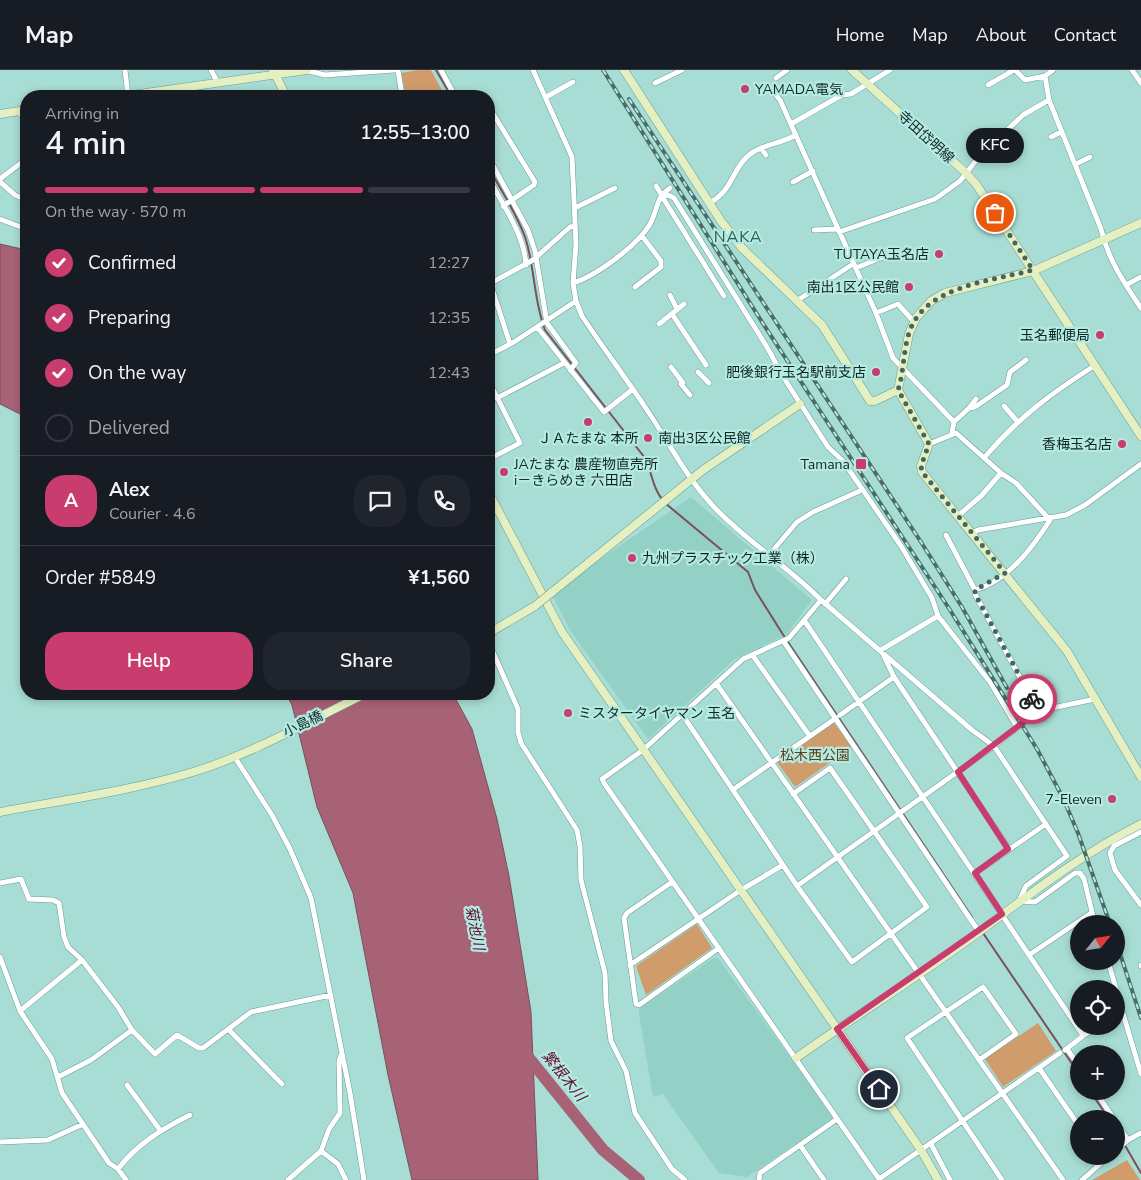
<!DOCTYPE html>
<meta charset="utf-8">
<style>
body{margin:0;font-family:"Nunito Sans","Noto Sans JP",sans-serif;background:#20242c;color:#f1f3f6;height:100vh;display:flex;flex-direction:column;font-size:19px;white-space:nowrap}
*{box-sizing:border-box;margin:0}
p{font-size:16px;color:#9ea1a6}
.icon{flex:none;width:28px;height:28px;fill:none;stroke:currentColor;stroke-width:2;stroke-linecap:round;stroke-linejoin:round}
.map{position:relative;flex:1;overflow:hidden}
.drawer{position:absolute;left:20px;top:20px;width:475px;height:610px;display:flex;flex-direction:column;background:#171b24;border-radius:20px;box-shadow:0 2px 8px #0003}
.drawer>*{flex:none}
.needle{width:32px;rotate:60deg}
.tools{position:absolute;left:1070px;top:845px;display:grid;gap:10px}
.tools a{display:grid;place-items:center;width:55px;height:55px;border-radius:50%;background:#171b24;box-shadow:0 2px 8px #0003;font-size:25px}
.pin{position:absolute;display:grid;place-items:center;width:42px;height:42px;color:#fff;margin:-21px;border:2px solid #fff;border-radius:50%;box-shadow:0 1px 5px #0007}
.courier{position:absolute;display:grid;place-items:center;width:50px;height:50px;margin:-25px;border:4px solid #c83c6e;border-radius:50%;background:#fff;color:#222;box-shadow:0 1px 6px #0007}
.bubble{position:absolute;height:35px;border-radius:18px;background:#171b24;box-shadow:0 2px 8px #0003;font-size:16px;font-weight:600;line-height:35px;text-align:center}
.overview em{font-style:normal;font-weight:600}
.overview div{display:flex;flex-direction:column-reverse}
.overview{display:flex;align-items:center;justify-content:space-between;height:85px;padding:0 25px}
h1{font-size:32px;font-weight:600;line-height:38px}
.bar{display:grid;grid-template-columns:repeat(4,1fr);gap:8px 5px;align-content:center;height:60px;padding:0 25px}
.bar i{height:6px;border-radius:4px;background:#363941}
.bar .current{background:#c83c6e}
.bar p{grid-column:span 4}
.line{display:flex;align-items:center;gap:12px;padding:0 25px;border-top:1px solid #363941}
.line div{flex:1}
.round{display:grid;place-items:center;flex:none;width:52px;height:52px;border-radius:20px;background:#20242c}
ol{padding:0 25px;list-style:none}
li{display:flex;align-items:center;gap:15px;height:55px}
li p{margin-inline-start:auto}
li .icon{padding:5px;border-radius:50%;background:#c83c6e;color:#fff;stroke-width:4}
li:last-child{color:#9ea1a6}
li i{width:28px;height:28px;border:2px solid #363941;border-radius:50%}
.action{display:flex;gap:10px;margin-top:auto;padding:10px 25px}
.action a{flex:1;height:58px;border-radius:20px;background:#c83c6e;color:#fff;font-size:20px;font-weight:600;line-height:58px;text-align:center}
.action a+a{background:#20242c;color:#f1f3f6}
header{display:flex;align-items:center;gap:30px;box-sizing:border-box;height:70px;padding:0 25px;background:#171b24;border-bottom:1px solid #363941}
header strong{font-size:24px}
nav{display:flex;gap:28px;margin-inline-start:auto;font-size:18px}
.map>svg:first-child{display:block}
.built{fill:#93d1c6}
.green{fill:#d09c6c}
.water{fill:#a86275;stroke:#7a505c}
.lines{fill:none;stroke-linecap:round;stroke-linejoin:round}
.stream{stroke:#7a505c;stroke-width:2}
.river{stroke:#a86275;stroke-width:12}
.street-casing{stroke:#699d94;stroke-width:6}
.secondary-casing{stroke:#699d94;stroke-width:9}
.street{stroke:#fff;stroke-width:5}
.secondary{stroke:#e4efc2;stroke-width:8}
.rail-casing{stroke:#4b6d67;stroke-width:4}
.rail{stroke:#b4eae1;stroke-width:2;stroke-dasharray:5.5;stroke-linecap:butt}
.secondary-bridge-casing{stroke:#699d94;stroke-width:9;stroke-linecap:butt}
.secondary-bridge{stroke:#e4efc2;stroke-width:8}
.done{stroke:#456560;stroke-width:5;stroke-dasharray:0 9}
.route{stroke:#c83c6e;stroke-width:6}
.poi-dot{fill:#c83c6e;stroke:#b4eae1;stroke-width:2}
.labels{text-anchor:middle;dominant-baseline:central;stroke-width:4.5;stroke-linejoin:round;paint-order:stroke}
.poi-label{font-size:14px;fill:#102522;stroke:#b4eae1;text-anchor:end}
.street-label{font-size:14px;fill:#102522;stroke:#b4eae1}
.park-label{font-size:14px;fill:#603b14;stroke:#b4eae1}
.water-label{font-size:15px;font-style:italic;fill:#63092f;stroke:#b4eae1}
.quarter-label{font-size:16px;letter-spacing:1px;fill:#275b53;stroke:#b4eae1}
</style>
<header>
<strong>Map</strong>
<nav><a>Home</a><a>Map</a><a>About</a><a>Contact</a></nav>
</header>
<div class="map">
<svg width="1141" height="1110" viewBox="0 0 1141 1110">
<rect width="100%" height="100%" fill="#a7ddd4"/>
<path class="built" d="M691 427 812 530 787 564 735 589 648 669 570 560 551 523Z
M718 888 832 1045V1049L747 1107 719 1103 663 1024 653 1027 639 944V939L712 889Z"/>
<path class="green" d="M418 0H431L445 26H406L401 3Z
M834 653 852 677 795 717 777 692Z
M697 854 712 878 646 925 636 896Z
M1038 953 1056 981 1003 1017 985 989Z
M1127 1090 1140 1110H1092Z"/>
<path class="water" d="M0 174 26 180V347L0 334Z
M286 624H453L472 659 497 749 509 806 531 942 538 1110H412L388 1005 353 823 317 737 292 635Z"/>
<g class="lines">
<path class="stream" d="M436 0 451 26
M489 98C501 121 518 145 526 170 535 200 534 232 545 260L645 388C652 401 652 418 662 429
M665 433 748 502 755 520 782 563 972 847
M983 863 1079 1004
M1090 1021 1109 1049
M1116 1060 1141 1103"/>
<path class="river" d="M524 982 603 1080 639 1110"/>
<defs>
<path id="street" d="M125 0 128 26
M211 0 218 13
M305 0 325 5 394 0
M398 0 402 26
M441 0 455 26
M533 0 572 87 576 174 573 213 576 231 582 246C603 278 626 308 647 340 670 374 686 407 714 437 747 472 788 496 821 530L972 660 994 676 1067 786 1026 816 1019 831 1035 832 1075 803H1080L1084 809 1095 854
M1015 0 1025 10 1045 6 1053 0
M1132 0 1141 13
M1045 6 1049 30 1101 159C1108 189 1124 213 1141 238
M776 8 787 0
M655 13 682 0
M988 15 1014 0
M775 24 780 30 876 243 893 288 954 352
M546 27 573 12
M489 37 535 112 534 115 503 136
M19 41 26 53
M791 54 842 25 851 24 890 0
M1051 67 1061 62
M761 78 766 85
M489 88 528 160 535 181 547 253 576 293 570 300
M1076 94 1090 87
M0 109 26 89
M489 109C503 135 524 164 526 195
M0 112 15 125 26 130
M793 112 813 101
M656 116 661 124
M661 127 668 125 674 128 767 277 782 305 828 377 843 391 901 476 932 528 938 546 990 612 1017 657
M663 128 724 226
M709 133C733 121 731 100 749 85 762 74 781 74 796 65
M575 138 615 118
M0 149 26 159
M814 160 838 159
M839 162 935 129 960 111 978 88 1023 45 1049 30
M856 198 885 186
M489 209 510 274
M573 213C596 206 638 175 650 154 658 139 656 127 670 118
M489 214 533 190 570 157 575 156
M1126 215 1141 207
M635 217 661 197V191L642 166
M670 225 677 239
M798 230 853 194
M876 243 898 234 914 252
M672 244 706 295
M659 254 684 234
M537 257 604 342 633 319
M489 285 514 272 576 231
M671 297 683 313
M698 302 709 313
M489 311 520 373 489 389
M681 314 690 325
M497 328 564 293
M1004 336 1017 351
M969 338 976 329
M952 362 954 352 969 338 975 337 1007 315 1010 302 1026 290
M929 374 956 363 1001 403 1016 413 1050 450
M984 388C1018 348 1050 324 1094 296
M959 445 982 425 1001 403
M972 463 978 460 1066 445 1085 435 1141 394
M946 465 975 520
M769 485 797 452 813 442 862 420
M821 530 789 568 743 589 643 680 602 709 604 713 879 1109 1060 983
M825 534 846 509
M938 546 881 580 894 607 1009 779
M804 550 1080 961 1083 966 1065 980
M784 572 979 862
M489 573 518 639V662L521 673 577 760 580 776 581 810 605 903 606 932 611 971 626 1001 635 1043 672 1099 685 1110
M753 586 809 665
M716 613 1063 1110
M1038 641 975 524V520C1008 511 1033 477 1050 450
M682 644 783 795
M840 645 894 607
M234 686 272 745 290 779 311 828 350 1023 364 1110
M734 719 836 648
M793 724 830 698 927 837 852 892 797 816
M1141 762 1114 776 1110 783 1115 800 1141 835
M975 803 1046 754
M672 812 627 843 624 848 636 934 639 935 719 878
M0 813 21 809 29 829 53 830 59 833 64 867 68 877 82 890 118 937 132 960 155 984 177 965 199 978H203L251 942 331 925
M1029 885 1091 843
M0 887 20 941 52 989 62 1023 109 1093 118 1099 126 1110
M1108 891 1116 919
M630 895 741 820 783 795 797 816 994 676 1038 641 1095 629
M1141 895V896
M1116 920 1141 1004
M20 941 82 890
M229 960 282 1014
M1083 966 1099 956
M1067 979 1079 996
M979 990 1016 964 983 917 907 968 1002 1110
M1039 998 1079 1056
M58 1007 91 990 132 960
M127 1015 160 1060
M1095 1021 1114 1049
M1116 1052 1128 1070 1116 1080
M1128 1070 1141 1063
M0 1072 48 1070 81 1055
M931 1074 950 1110
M321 1081 338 1094 346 1110
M118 1099C137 1074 162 1059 190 1045
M288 1110 321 1081 329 1059 340 1043 339 991 341 985
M759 1110 760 1103 800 1075
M824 1110 800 1075 837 1049
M1082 1110 1109 1086"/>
<path id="secondary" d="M273 0 286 26
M624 0 721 151 742 178 822 255 870 331H875L898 320 929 374 921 396 922 402 1067 581 1141 707
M852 0 966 103 976 114 1141 366
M125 26 307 0
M0 44 26 40
M898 320 909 264 916 248 931 231 945 223 1033 201 1141 153
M489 423 562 562 921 1080 938 1110
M551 523 703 400 800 334
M489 563 535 536
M0 742C64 730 130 721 193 702 252 684 309 651 365 624
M796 988C858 944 923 904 983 859 1034 821 1085 782 1141 754"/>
</defs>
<use href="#street" class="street-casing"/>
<use href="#secondary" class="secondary-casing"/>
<use href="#street" class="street"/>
<use href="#secondary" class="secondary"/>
<defs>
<path id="rail" d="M603 0 762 252 950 540 1037 679 1063 728 1078 763 1110 854
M629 29 921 472 962 537 1007 618
M1116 871 1141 948"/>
</defs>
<use href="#rail" class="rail-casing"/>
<use href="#rail" class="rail"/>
<defs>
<path id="secondary-bridge" d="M535 536 551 523"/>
</defs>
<use href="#secondary-bridge" class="secondary-bridge-casing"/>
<use href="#secondary-bridge" class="secondary-bridge"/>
</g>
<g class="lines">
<path class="done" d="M995 143 1033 200C991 211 924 216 909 263 903 282 904 302 898 320L929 374 921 396 922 402 1005 503 975 520V524L1032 629"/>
<path class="route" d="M879 1019 837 959 1002 844 975 803 1008 779 958 702 1038 641 1032 629"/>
</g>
<g class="poi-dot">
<circle cx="745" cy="19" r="5"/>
<circle cx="939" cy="184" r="5"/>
<circle cx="909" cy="217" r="5"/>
<circle cx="1100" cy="265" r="5"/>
<circle cx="876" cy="302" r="5"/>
<circle cx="588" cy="352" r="5"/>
<circle cx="648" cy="368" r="5"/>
<circle cx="1122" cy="374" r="5"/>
<rect x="855" y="388" width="12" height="12" rx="2.5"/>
<circle cx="504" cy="402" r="5"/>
<circle cx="632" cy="488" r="5"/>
<circle cx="568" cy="643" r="5"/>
<circle cx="1112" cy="729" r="5"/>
</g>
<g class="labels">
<g class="poi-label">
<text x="755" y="19" text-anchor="start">YAMADA電気</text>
<text x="929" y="184">TUTAYA玉名店</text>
<text x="899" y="217">南出1区公民館</text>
<text x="1090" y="265">玉名郵便局</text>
<text x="866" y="302">肥後銀行玉名駅前支店</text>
<text x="588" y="368" text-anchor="middle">ＪＡたまな 本所</text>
<text x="658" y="368" text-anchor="start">南出3区公民館</text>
<text x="1112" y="374">香梅玉名店</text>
<text x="514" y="394" text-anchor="start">JAたまな 農産物直売所<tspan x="514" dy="16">i－きらめき 六田店</tspan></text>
<text x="850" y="394">Tamana</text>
<text x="642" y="488" text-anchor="start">九州プラスチック工業（株）</text>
<text x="578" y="643" text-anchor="start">ミスタータイヤマン 玉名</text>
<text x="1102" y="729">7-Eleven</text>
</g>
<g class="street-label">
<text transform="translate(926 67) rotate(42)">寺田岱明線</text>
<text transform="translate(303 654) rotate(-26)">小島橋</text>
</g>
<g class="park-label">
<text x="815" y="685">松木西公園</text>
</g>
<g class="water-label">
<text transform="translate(475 858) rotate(79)">菊池川</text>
<text transform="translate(564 1006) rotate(51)">繁根木川</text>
</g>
<g class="quarter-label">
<text x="738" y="167">NAKA</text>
</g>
</g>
</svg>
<div class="tools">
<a><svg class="needle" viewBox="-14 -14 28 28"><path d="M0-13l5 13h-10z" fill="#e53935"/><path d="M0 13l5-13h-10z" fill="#9ea1a6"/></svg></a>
<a><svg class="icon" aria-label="locate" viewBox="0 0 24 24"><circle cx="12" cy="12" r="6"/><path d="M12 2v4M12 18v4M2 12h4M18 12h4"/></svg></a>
<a>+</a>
<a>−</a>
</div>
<div class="pin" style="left:995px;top:143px;background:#ea580c"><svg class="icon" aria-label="bag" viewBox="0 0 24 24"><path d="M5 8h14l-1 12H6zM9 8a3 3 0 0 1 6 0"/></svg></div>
<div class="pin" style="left:879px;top:1019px;background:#1f2937"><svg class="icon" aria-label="home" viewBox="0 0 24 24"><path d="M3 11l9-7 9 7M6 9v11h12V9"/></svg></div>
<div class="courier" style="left:1032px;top:629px"><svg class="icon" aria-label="bike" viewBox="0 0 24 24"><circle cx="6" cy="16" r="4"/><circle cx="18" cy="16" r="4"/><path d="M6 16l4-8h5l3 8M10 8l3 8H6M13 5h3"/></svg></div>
<div class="bubble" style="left:966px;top:58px;width:58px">KFC</div>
<section class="drawer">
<div class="overview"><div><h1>4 min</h1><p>Arriving in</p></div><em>12:55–13:00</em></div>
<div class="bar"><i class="current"></i><i class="current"></i><i class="current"></i><i></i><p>On the way · 570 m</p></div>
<ol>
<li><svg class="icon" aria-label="check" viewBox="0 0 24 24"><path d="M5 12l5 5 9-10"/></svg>Confirmed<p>12:27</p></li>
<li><svg class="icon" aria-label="check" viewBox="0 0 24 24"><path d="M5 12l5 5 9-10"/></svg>Preparing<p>12:35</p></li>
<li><svg class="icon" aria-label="check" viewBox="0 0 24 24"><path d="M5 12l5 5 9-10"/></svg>On the way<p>12:43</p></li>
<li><i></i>Delivered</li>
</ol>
<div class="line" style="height:90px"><b class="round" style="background:#c83c6e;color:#fff">A</b><div><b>Alex</b><p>Courier · 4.6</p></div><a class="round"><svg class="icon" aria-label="chat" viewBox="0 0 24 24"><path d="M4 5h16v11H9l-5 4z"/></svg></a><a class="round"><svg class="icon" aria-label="phone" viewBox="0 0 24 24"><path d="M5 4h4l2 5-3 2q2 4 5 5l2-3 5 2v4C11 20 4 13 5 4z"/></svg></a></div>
<div class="line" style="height:65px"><div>Order #5849</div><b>¥1,560</b></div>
<div class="action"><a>Help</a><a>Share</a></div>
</section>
</div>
